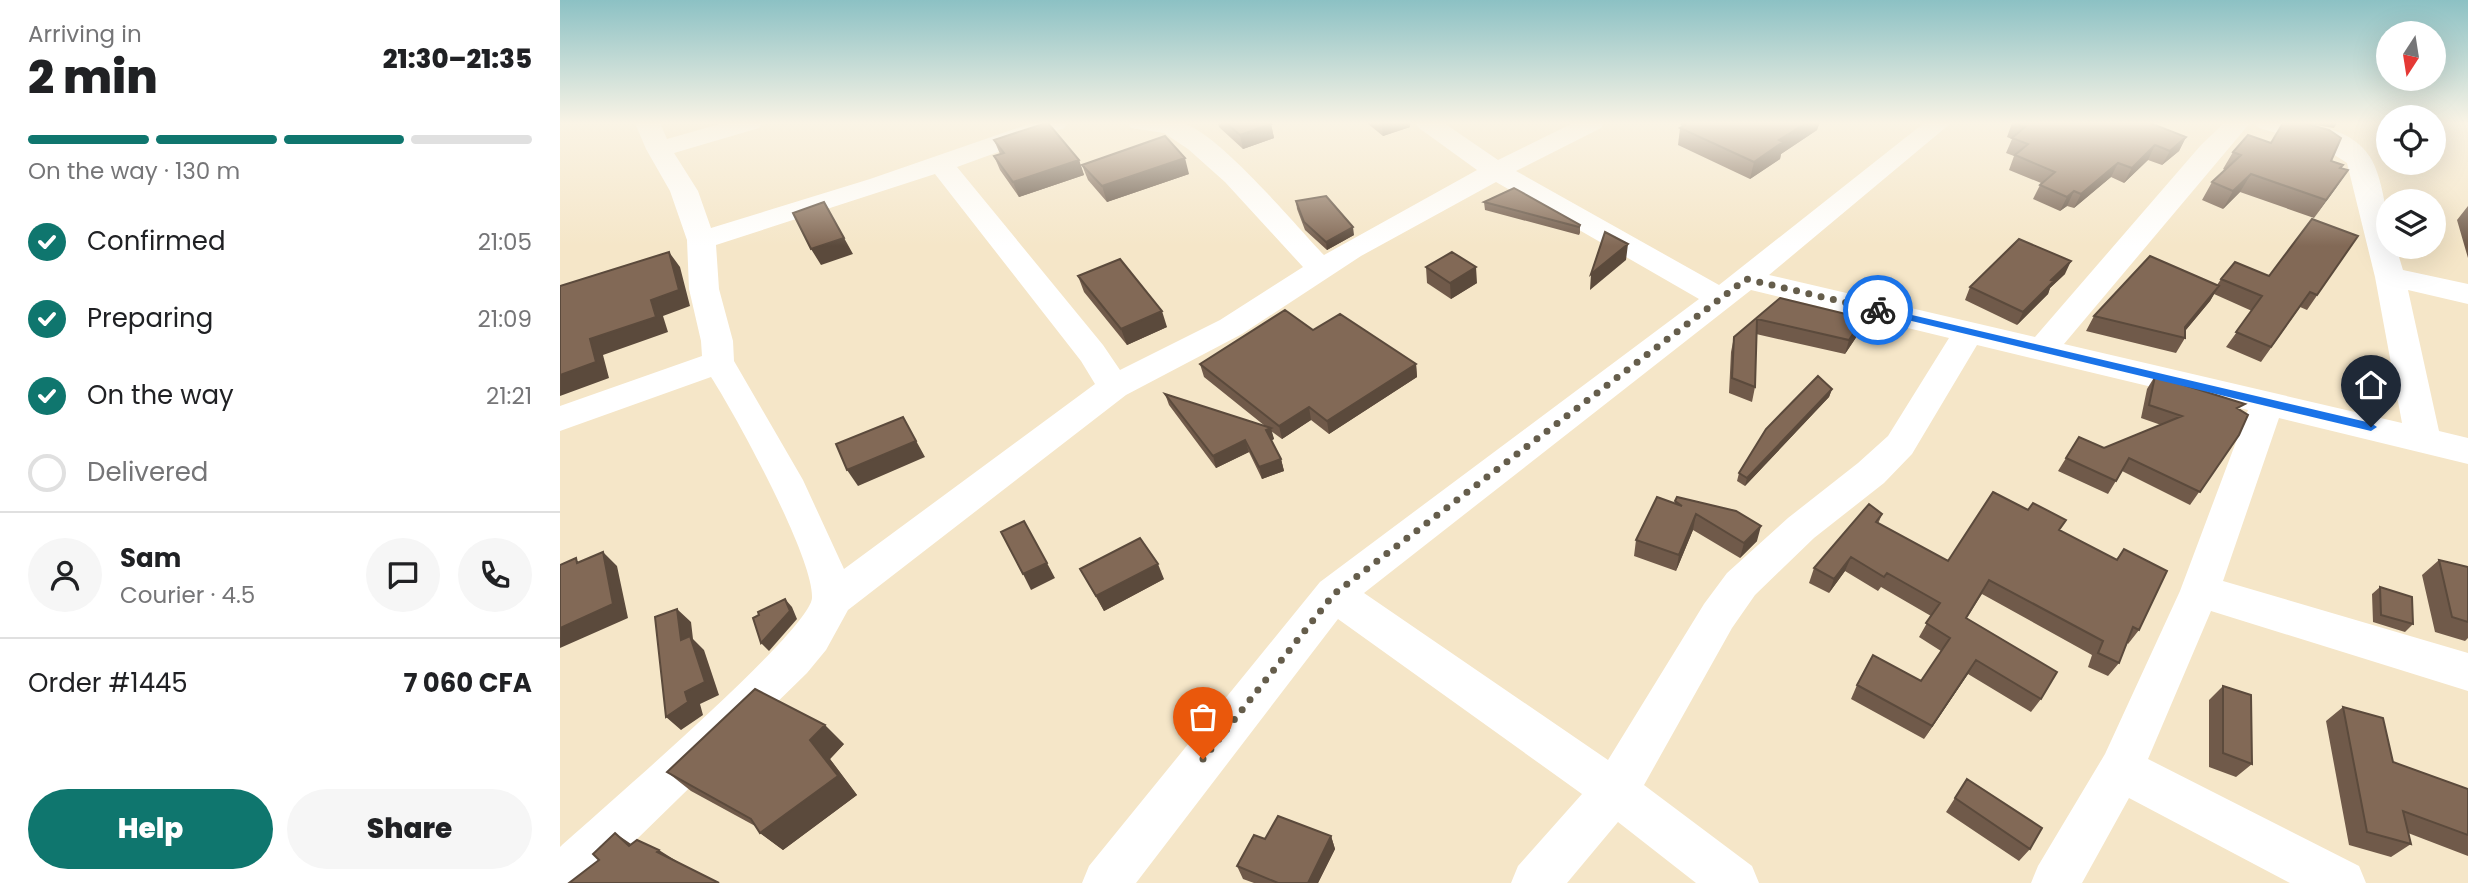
<!DOCTYPE html>
<meta charset="utf-8">
<style>
body{margin:0;font-family:Poppins,sans-serif;background:#f6f6f6;color:#202124;height:100vh;display:flex;flex-direction:column;font-size:26px;white-space:nowrap}
*{box-sizing:border-box;margin:0}
p{font-size:23px;color:#757577}
.icon{flex:none;width:38px;height:38px;fill:none;stroke:currentColor;stroke-width:2;stroke-linecap:round;stroke-linejoin:round}
.map{position:relative;flex:1;overflow:hidden}
.side{display:flex;flex-direction:column;background:#fff;width:560px}
.side>*{flex:none}
.needle{width:46px;rotate:192deg}
.controls{position:absolute;left:1816px;top:21px;display:grid;gap:14px}
.controls a{display:grid;place-items:center;width:70px;height:70px;border-radius:50%;background:#fff;box-shadow:0 7px 28px #0002;font-size:35px}
.pin{position:absolute;display:grid;place-items:center;width:60px;height:60px;color:#fff;margin:-72px -30px;border-radius:50% 50% 50% 0;rotate:-45deg;box-shadow:0 0 7px #0007}
.pin .icon{rotate:45deg}
.courier{position:absolute;display:grid;place-items:center;width:70px;height:70px;margin:-35px;border:5px solid #1a73e8;border-radius:50%;background:#fff;color:#222;box-shadow:0 2px 9px #0007}
.summary em{font-style:normal;font-weight:800}
.summary div{display:flex;flex-direction:column-reverse}
.summary{display:flex;align-items:center;justify-content:space-between;height:119px;padding:0 28px}
h1{font-size:46px;font-weight:800;line-height:52px}
.bar{display:grid;grid-template-columns:repeat(4,1fr);gap:10px 7px;align-content:center;height:84px;padding:0 28px}
.bar i{height:9px;border-radius:5px;background:#e0e0e0}
.bar .active{background:#0f766e}
.bar p{grid-column:span 4}
.line{display:flex;align-items:center;gap:18px;padding:0 28px;border-top:2px solid #e0e0e0}
.line div{flex:1}
.round{display:grid;place-items:center;flex:none;width:74px;height:74px;border-radius:37px;background:#f6f6f6}
ol{padding:0 28px;list-style:none}
li{display:flex;align-items:center;gap:21px;height:77px}
li p{margin-inline-start:auto}
li .icon{padding:7px;border-radius:50%;background:#0f766e;color:#fff;stroke-width:4}
li:last-child{color:#757577}
li i{width:38px;height:38px;border:4px solid #e0e0e0;border-radius:50%}
.action{display:flex;gap:14px;margin-top:auto;padding:14px 28px}
.action a{flex:1;height:80px;border-radius:42px;background:#0f766e;color:#fff;font-size:28px;font-weight:800;line-height:80px;text-align:center}
.action a+a{background:#f6f6f6;color:#202124}
main{display:flex;flex:1;min-height:0}
.map>svg:first-child{display:block}
.lines{fill:none;stroke-linecap:round;stroke-linejoin:round}
.minor{fill:#fff;fill-rule:evenodd}
.wall{fill:#705a4a}
.shaded-wall{fill:#5b4a3c}
.building{fill:#826956;stroke:#5b4a3c;stroke-width:2}
.route{fill:#1a73e8}
.done{stroke:#655d4b;stroke-width:7;stroke-dasharray:0 12.6}
</style>
<main>
<section class="side">
<div class="summary"><div><h1>2 min</h1><p>Arriving in</p></div><em>21:30–21:35</em></div>
<div class="bar"><i class="active"></i><i class="active"></i><i class="active"></i><i></i><p>On the way · 130 m</p></div>
<ol>
<li><svg class="icon" aria-label="check" viewBox="0 0 24 24"><path d="M5 12l5 5 9-10"/></svg>Confirmed<p>21:05</p></li>
<li><svg class="icon" aria-label="check" viewBox="0 0 24 24"><path d="M5 12l5 5 9-10"/></svg>Preparing<p>21:09</p></li>
<li><svg class="icon" aria-label="check" viewBox="0 0 24 24"><path d="M5 12l5 5 9-10"/></svg>On the way<p>21:21</p></li>
<li><i></i>Delivered</li>
</ol>
<div class="line" style="height:126px"><a class="round"><svg class="icon" aria-label="person" viewBox="0 0 24 24"><circle cx="12" cy="8" r="4"/><path d="M4 21q1-7 8-7t8 7"/></svg></a><div><b>Sam</b><p>Courier · 4.5</p></div><a class="round"><svg class="icon" aria-label="chat" viewBox="0 0 24 24"><path d="M4 5h16v11H9l-5 4z"/></svg></a><a class="round"><svg class="icon" aria-label="phone" viewBox="0 0 24 24"><path d="M5 4h4l2 5-3 2q2 4 5 5l2-3 5 2v4C11 20 4 13 5 4z"/></svg></a></div>
<div class="line" style="height:91px"><div>Order #1445</div><b>7 060 CFA</b></div>
<div class="action"><a>Help</a><a>Share</a></div>
</section>
<div class="map">
<svg width="1908" height="883" viewBox="0 0 1908 883">
<rect width="100%" height="100%" fill="#f5e6c8"/>
<g class="lines">
<path class="minor" d="M75 123H100L107 139 163 123H202L199 128 114 153 138 191 151 228 310 179 472 123H507L504 128 397 167 543 345 560 370 660 320 743 267 665 182 628 149 604 133 571 128 568 123C584 123 606 119 622 123 657 131 736 226 764 255L917 170 859 128 856 123H884L938 160 1013 123H1044L1041 128 956 171 1159 285 1364 123H1391L1209 275 1475 337 1641 145 1664 123H1690L1504 344 1842 423 1815 277 1787 163 1759 145 1699 128 1695 123C1732 121 1788 122 1810 157 1823 177 1829 224 1829 247H1836L1843 270 1908 284V304L1848 290 1879 431 1908 438V464L1719 418 1663 581 1908 653V691L1651 611 1588 759 1799 866 1806 883H1730L1569 798 1522 883H1471L1478 866 1545 754 1620 591 1688 410 1417 345 1352 454 1324 483 1254 538 1195 595 1172 628 1084 785 1192 866 1199 883H1136L1058 822 1007 883H951L958 866 1022 794 778 619 576 883H522L529 866 760 582 1139 299 936 182 801 256 682 334 566 395 288 610 266 650 247 673 32 883H0V847C37 813 250 631 252 598 254 558 175 414 151 377L0 431V406L142 356 141 341 129 289 127 240 110 191 86 149ZM375 174 521 361 535 384 284 569 243 480 174 361 173 341 159 289 156 245ZM1191 290 1389 338 1328 436 1298 463 1228 518 1167 573 1144 604 1048 760 804 593Z"/>
</g>
<path class="wall" d="M658 123H709L711 124 714 138 683 149 659 127Z
M807 123H850V127L823 136Z
M1123 123H1260L1259 124 1257 130 1221 154 1220 159 1190 179 1118 145 1120 128Z
M1452 123 1626 137 1619 151 1602 165 1588 160 1564 183 1551 177 1514 208 1507 206 1500 211 1473 199 1481 183 1449 170 1454 156 1446 153 1452 139 1447 137Z
M1743 123H1777L1774 128Z
M434 140 519 160 524 175 459 197 440 170 434 156 440 154Z
M1711 143 1771 161 1781 168 1788 170 1754 218 1680 192 1663 209 1642 200 1652 182 1665 170 1663 169 1673 152Z
M522 165 629 174 547 202 528 180Z
M736 201 794 235 767 250 745 230 737 209Z
M924 202 1020 225V233L1019 235 925 210Z
M1908 206V258L1897 220Z
M1798 236 1747 310 1740 307 1701 362 1666 347 1692 311 1654 294 1650 301 1625 331V338L1616 353 1526 331 1534 316 1657 285 1661 279 1709 276Z
M866 267 917 283 891 299 867 283Z
M1505 274 1490 288 1488 294 1457 325 1405 300 1410 287Z
M518 276 607 327 567 345 524 292Z
M1220 298 1290 318 1297 336 1285 354 1196 334 1195 387 1192 402 1169 393 1171 352 1174 337Z
M753 330 856 364 857 377 769 434 751 420 722 439 711 431 714 439 711 440 721 459 724 471 702 479 689 452 656 468 609 405 605 394 705 426 644 377 640 364Z
M1595 376 1680 410 1679 435 1630 505 1562 471 1548 494 1498 471 1519 437 1544 448 1601 425 1581 418 1587 389Z
M1272 389 1269 397 1185 486 1177 481 1179 473Z
M1117 497 1197 541 1180 558 1133 530 1116 571 1074 556 1076 540 1115 503Z
M1322 514 1318 524 1388 561 1499 530 1556 560 1564 549 1579 630 1568 644 1567 643 1559 663 1548 676 1528 667 1532 655 1422 594 1406 619 1481 699 1471 712 1408 674 1364 739 1291 699 1297 685 1361 681 1381 651 1359 637 1371 616 1321 587 1318 591 1285 571 1269 593 1249 583 1254 568Z
M1879 560 1908 567V638L1905 641 1875 632 1862 575Z
M520 569 604 579 544 611Z
M1820 587 1853 624 1845 632 1813 622 1812 594Z
M1663 686 1692 764 1676 777 1649 767V700Z
M1783 707 1833 762 1908 789V856L1848 833 1851 844 1831 857 1789 845 1766 721Z
M284 744 270 759 297 795 223 850 200 833 197 827 131 791 107 772Z
M1407 779 1470 849 1459 861 1386 812Z
M771 836 775 849 758 883H694L683 879 677 866 705 839Z"/>
<path class="shaded-wall" d="M822 123H850V127L823 136Z
M1246 123H1260L1259 124 1257 130 1221 154 1220 159 1190 179 1194 162 1219 140Z
M711 124 714 138 683 149 680 135Z
M1626 137 1619 151 1602 165 1610 151Z
M1595 145 1588 160 1564 183 1572 168Z
M625 158 629 174 547 202 542 186Z
M519 160 524 175 459 197 453 182Z
M1558 163 1551 177 1514 208 1521 194Z
M1788 170 1776 188 1754 218 1766 200Z
M1691 174 1680 192 1663 209 1673 191Z
M1514 191 1507 206 1500 211 1507 197Z
M273 218 293 254 261 265 251 249Z
M793 227 794 235 767 250 766 242Z
M1068 244 1066 260 1030 290 1031 274Z
M109 252 120 267 130 306 103 316 108 332 43 355 49 378 0 396V375L30 339 91 300Z
M1511 261 1505 274 1490 288 1488 294 1457 325 1463 312 1491 280Z
M916 267 917 283 891 299 890 283Z
M1659 286 1650 301 1620 337 1625 327Z
M602 311 607 327 567 345 561 329Z
M1301 322 1297 336 1285 354 1289 340Z
M856 364 857 377 769 434 767 421Z
M1272 389 1269 397 1185 486 1187 478Z
M749 407 751 420 722 439 719 426Z
M343 417 365 457 298 486 287 470Z
M711 428 714 439 709 442 706 430Z
M685 440 689 452 656 468 653 456Z
M721 459 724 471 702 479 699 467Z
M1136 514 1133 530 1116 571 1119 555Z
M1201 526 1197 541 1180 558 1184 543Z
M43 552 57 566 68 618 0 648V628Z
M1291 557 1285 571 1269 593 1274 579Z
M487 563 495 578 471 590 463 574Z
M598 564 604 579 544 611 536 596Z
M225 599 232 607 237 619 209 651 201 643Z
M117 609 131 622 133 639 144 650 159 695 140 704 143 715 121 730 106 717 125 692Z
M1416 660 1408 674 1364 739 1372 726Z
M265 725 284 744 270 759 297 795 223 850 200 833 250 740Z
M55 833 74 846H69Z
M771 836 775 849 758 883H748Z
M99 850 118 862 115 864 97 852Z"/>
<path class="building" d="M486 123H488L519 160 453 182 434 156 444 153 434 140Z
M666 123H709L711 124 680 135Z
M1123 123H1246L1219 140 1223 142 1194 162 1120 128 1125 125 1122 124Z
M1453 123H1590L1626 137 1610 151 1595 145 1572 168 1558 163 1521 194 1514 191 1507 197 1480 185 1495 172 1455 155 1468 144 1452 138 1465 127Z
M1723 123H1743L1769 130 1781 138 1771 161 1783 165 1780 168 1788 170 1766 200 1691 174 1673 191 1652 182 1681 155 1673 152 1688 135 1711 143Z
M605 136 625 158 542 186 522 165Z
M954 188 1020 225 1019 227 924 202Z
M766 196 793 227 766 242 744 222 736 201Z
M264 202 284 238 251 249 233 213Z
M1752 219 1798 236 1757 295 1750 292 1711 347 1676 332 1702 296 1661 279 1675 262 1709 276Z
M1045 232 1068 244 1031 274Z
M1459 239 1511 261 1491 280 1494 281 1463 312 1410 287Z
M109 252 119 290 91 300 96 317 30 339 36 362 0 375V286Z
M892 252 916 267 890 283 866 267Z
M1590 256 1659 286 1625 327V338L1534 316Z
M560 259 602 311 561 329 518 276Z
M1220 298 1290 315V318L1301 322 1289 340 1197 319 1195 387 1172 378 1174 337Z
M725 310 753 330 780 314 856 364 767 421 749 407 719 426 640 364Z
M1258 376 1272 389 1187 478 1179 473 1206 429Z
M1595 376 1685 404 1677 408 1688 415 1679 435 1640 492 1569 458 1556 481 1506 458 1519 437 1544 448 1622 416 1589 405Z
M605 394 711 428 706 430 721 459 699 467 685 440 653 456Z
M343 417 356 441 287 470 276 444Z
M1433 492 1468 510 1473 503 1506 520 1499 530 1557 560 1564 549 1607 571 1579 630 1573 627 1559 663 1538 653 1543 641 1429 580 1406 618 1497 672 1481 699 1416 660 1372 726 1297 685 1313 655 1361 681 1390 638 1366 623 1380 603 1327 573 1324 577 1291 557 1274 579 1254 568 1309 504 1322 514 1316 522 1388 561Z
M1097 497 1122 506 1115 501 1117 497 1176 511 1201 526 1184 543 1136 514 1119 555 1076 540Z
M464 521 487 563 463 574 441 532Z
M580 538 598 564 536 596 520 569Z
M43 552 53 604 0 628V565L16 558 17 563Z
M1879 560 1908 567V622L1892 617Z
M1820 587 1852 597 1853 624 1821 615Z
M225 599 230 611 201 643 193 618 199 615 198 612Z
M117 609 121 640 130 636 145 682 125 692 128 702 106 717 95 617Z
M1663 686 1691 695 1692 764 1663 753Z
M195 689 265 725 250 740 278 776 200 833 191 819 107 772Z
M1783 707 1823 718 1833 762 1908 789V835L1843 811 1851 844 1807 832Z
M1407 779 1482 828 1470 849 1395 798Z
M718 816 771 836 748 883H718L677 866 694 835 705 839Z
M55 833 69 846 77 840 99 850 97 852 159 883H9L39 860 33 854Z"/>
<linearGradient id="sky" x2="0" y2="1"><stop stop-color="#8cc1c4"/><stop offset="0.5" stop-color="#faf4e6"/><stop offset="1" stop-color="#faf4e6" stop-opacity="0"/></linearGradient>
<rect width="1908" height="246" fill="url(#sky)"/>
<path class="route" d="M1318 307 1811 423 1817 427 1811 431 1314 312 1313 310Z"/>
<g class="lines">
<path class="done" d="M643 759 774 594 1186 279 1318 310"/>
</g>
</svg>
<div class="controls">
<a><svg class="needle" viewBox="-14 -14 28 28"><path d="M0-13l5 13h-10z" fill="#e53935"/><path d="M0 13l5-13h-10z" fill="#757577"/></svg></a>
<a><svg class="icon" aria-label="locate" viewBox="0 0 24 24"><circle cx="12" cy="12" r="6"/><path d="M12 2v4M12 18v4M2 12h4M18 12h4"/></svg></a>
<a><svg class="icon" aria-label="layers" viewBox="0 0 24 24"><path d="M12 4l9 5-9 5-9-5zM3 14l9 5 9-5"/></svg></a>
</div>
<div class="pin" style="left:643px;top:759px;background:#ea580c"><svg class="icon" aria-label="bag" viewBox="0 0 24 24"><path d="M5 8h14l-1 12H6zM9 8a3 3 0 0 1 6 0"/></svg></div>
<div class="pin" style="left:1811px;top:427px;background:#1f2937"><svg class="icon" aria-label="home" viewBox="0 0 24 24"><path d="M3 11l9-7 9 7M6 9v11h12V9"/></svg></div>
<div class="courier" style="left:1318px;top:310px"><svg class="icon" aria-label="bike" viewBox="0 0 24 24"><circle cx="6" cy="16" r="4"/><circle cx="18" cy="16" r="4"/><path d="M6 16l4-8h5l3 8M10 8l3 8H6M13 5h3"/></svg></div>
</div>
</main>
